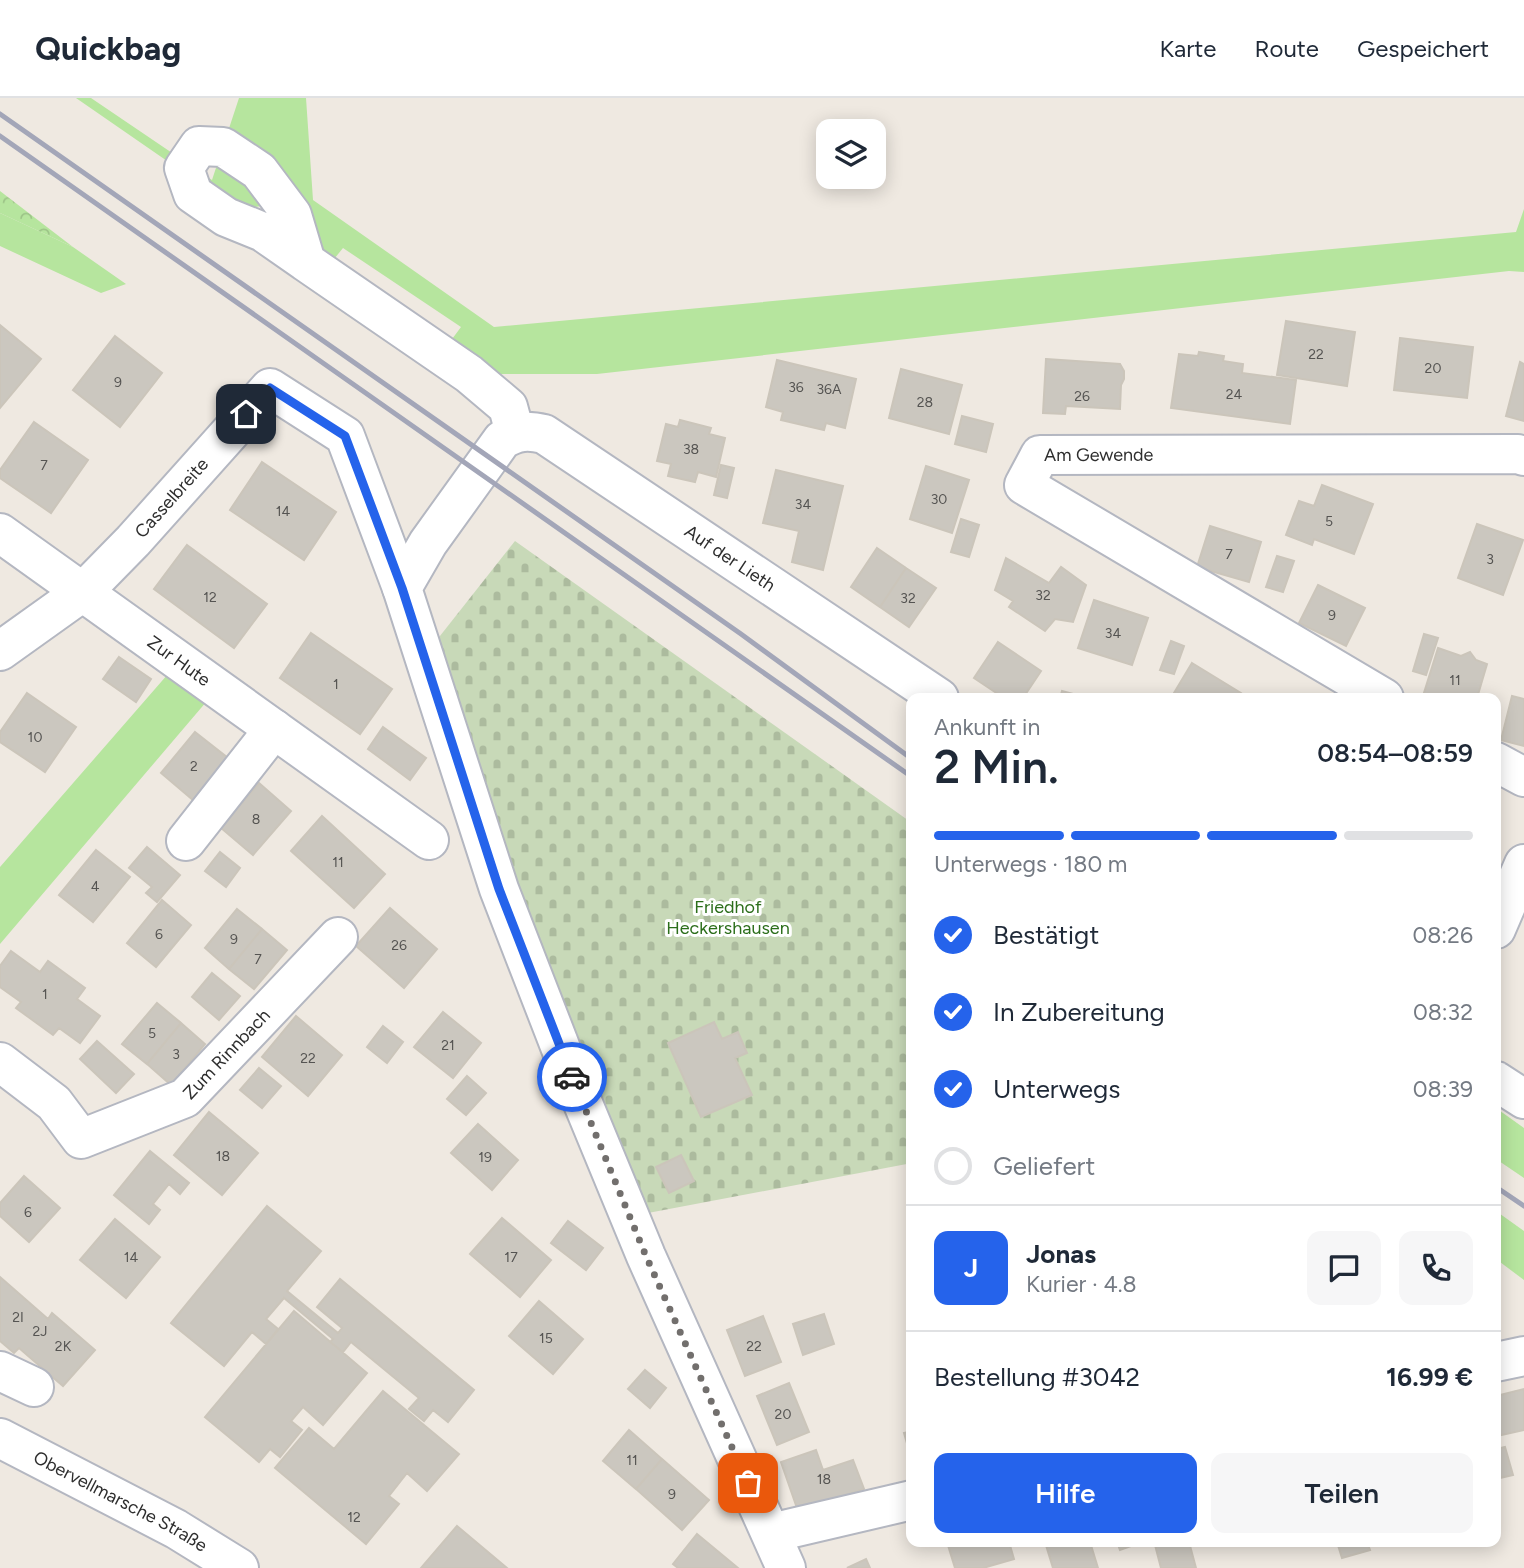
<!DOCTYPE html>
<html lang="de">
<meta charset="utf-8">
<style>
body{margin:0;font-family:Figtree,sans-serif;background:#f6f6f7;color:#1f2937;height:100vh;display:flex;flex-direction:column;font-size:26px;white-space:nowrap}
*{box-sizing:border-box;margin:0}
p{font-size:23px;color:#747a83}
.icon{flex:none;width:38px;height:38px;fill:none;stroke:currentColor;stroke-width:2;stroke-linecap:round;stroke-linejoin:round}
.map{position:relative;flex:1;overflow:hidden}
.side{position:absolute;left:906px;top:595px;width:595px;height:854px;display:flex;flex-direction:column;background:#fff;border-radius:14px;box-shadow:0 4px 18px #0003}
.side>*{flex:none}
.fabs{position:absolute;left:816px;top:21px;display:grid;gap:14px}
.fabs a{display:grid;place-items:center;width:70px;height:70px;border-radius:14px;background:#fff;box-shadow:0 4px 18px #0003;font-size:35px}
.pin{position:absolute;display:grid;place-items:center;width:60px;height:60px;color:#fff;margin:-30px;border-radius:14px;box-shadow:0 4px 10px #0006}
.courier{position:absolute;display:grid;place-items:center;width:70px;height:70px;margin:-35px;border:5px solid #2563eb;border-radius:50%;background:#fff;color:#222;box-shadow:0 2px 9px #0007}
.head em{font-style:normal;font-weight:600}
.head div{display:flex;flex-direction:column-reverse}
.head{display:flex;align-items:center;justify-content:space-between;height:119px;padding:0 28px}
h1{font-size:46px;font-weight:600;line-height:52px}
.bar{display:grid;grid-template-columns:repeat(4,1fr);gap:10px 7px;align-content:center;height:84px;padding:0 28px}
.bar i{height:9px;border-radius:5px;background:#e0e1e3}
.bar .selected{background:#2563eb}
.bar p{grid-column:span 4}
.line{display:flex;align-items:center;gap:18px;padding:0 28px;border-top:2px solid #e0e1e3}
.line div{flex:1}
.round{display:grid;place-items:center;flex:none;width:74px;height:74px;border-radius:14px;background:#f6f6f7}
ol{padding:0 28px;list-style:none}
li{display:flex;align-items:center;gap:21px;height:77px}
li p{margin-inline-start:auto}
li .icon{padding:7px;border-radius:50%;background:#2563eb;color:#fff;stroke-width:4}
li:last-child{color:#747a83}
li i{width:38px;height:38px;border:4px solid #e0e1e3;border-radius:50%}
.action{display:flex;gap:14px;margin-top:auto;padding:14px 28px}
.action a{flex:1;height:80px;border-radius:14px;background:#2563eb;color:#fff;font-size:28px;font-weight:600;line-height:80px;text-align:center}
.action a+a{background:#f6f6f7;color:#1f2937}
header{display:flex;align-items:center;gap:42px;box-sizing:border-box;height:98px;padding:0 35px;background:#fff;border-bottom:2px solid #e0e1e3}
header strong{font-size:33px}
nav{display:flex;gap:38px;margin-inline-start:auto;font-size:24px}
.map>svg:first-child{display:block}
.grass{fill:#b6e59e}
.cemetery{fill:url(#cemetery-stones)}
.park{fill:url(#park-crowns)}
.building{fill:#cbc7bf;stroke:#cbc5ba;stroke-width:2}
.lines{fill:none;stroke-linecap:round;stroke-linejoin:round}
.minor-casing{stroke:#b4b7c1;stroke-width:42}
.minor{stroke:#fff;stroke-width:38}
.rail{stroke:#a3a6b8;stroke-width:5}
.done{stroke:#726f6d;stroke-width:7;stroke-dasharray:0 12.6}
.route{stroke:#2563eb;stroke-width:9}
.labels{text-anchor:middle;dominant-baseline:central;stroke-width:6;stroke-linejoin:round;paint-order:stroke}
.number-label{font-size:14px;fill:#555452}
.street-label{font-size:18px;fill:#2e2e2e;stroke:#fff}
.park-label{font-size:18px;fill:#2c6e1b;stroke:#fff}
</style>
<header>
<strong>Quickbag</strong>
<nav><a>Karte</a><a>Route</a><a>Gespeichert</a></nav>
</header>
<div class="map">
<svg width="1524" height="1470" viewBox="0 0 1524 1470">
<defs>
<pattern id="cemetery-stones" width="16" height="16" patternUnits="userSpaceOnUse" patternTransform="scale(1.75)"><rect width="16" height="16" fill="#c8d9b8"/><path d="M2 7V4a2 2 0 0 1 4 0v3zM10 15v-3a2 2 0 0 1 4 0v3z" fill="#acbb9e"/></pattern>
<pattern id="park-crowns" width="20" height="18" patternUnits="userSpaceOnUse" patternTransform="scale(1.75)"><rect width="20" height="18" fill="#b6e59e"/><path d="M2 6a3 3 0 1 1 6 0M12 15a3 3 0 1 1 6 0" fill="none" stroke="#9dc588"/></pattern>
</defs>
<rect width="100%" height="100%" fill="#efe9e1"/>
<path class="grass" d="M76 0H91L212 82 239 0H306L313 102 494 229 1516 134 1524 111V174L1509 173 597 276H469L441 256 461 229 343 150 330 166 278 105 238 112Z
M0 115 73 149 126 186 101 195 0 148Z
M168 576 207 603 0 846V769Z
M1496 1010 1524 1030V1080L1496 1061Z
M1496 1113 1524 1133V1182L1496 1161Z"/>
<path class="cemetery" d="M515 443 912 725V1065L648 1115 498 746 436 543Z"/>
<path class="park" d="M0 93 73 149 0 115Z"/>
<path class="building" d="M1286 223 1355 234 1347 288 1277 277Z
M0 227 41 261 0 310Z
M115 238 162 275 120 329 73 292Z
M1400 240 1473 249 1467 300 1394 292Z
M1199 254 1224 258 1223 263 1243 266 1242 275 1296 282 1290 326 1171 310 1179 256 1198 258Z
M1046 261 1120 266 1124 273V281L1121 287 1120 311 1066 308 1065 316 1043 315Z
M777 262 856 281 845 330 826 325 824 332 781 322 783 314 766 309Z
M1520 264 1524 266V323L1506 318Z
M901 271 962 287 949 336 889 320Z
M962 318 993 326 986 354 955 346Z
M680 322 711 330 709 336 725 340 716 379 698 374 695 384 668 378 671 366 657 363 666 326 678 329Z
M34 324 88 362 51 415 0 380V372Z
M262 364 336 414 304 462 230 412Z
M721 367 734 370 727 400 714 397Z
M926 368 969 382 952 435 910 421Z
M776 372 843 388 823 472 792 464 799 433 763 425Z
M1322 387 1373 406 1354 456 1314 441 1312 447 1286 437 1299 403 1314 408Z
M961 421 979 427 969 459 951 454Z
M1477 426 1523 442 1503 497 1458 480Z
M1210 428 1261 444 1249 484 1197 469Z
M187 447 267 506 234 550 154 491Z
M877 450 906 470 880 509 851 489Z
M1277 458 1294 463 1283 494 1266 489Z
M1006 460 1049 485 1061 469 1086 487 1073 524 1055 521 1045 533 1009 509 1013 503 995 492Z
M906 470 936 490 909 529 880 509Z
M1318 487 1365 510 1346 548 1299 525Z
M1094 502 1148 520 1132 567 1078 550Z
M311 535 392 591 360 636 280 580Z
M1424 536 1438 540 1426 577 1413 573Z
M1171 543 1184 548 1174 576 1160 572Z
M998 544 1041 573 1023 600H1004L974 580Z
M1438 550 1461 558 1470 554 1476 562 1487 566 1477 600H1432L1423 598Z
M119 559 151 581 136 604 103 581Z
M1192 565 1241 595 1238 600H1171Z
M1062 593 1088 600H1060Z
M27 595 76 629 45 674 0 644V634Z
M1512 598 1524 601V648L1501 642Z
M383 629 426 660 410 682 368 651Z
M195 634 228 660 193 702 161 675Z
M259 685 291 713 253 757 221 730Z
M322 718 385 776 354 810 291 753Z
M147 749 180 777 157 804 146 795 152 789 129 770Z
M96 752 130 779 93 824 59 797Z
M220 754 240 770 226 789 205 773Z
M162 802 191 827 156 869 127 845Z
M390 810 437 851 404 890 356 848Z
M237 811 262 831 229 871 205 850Z
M262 831 287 852 254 891 229 871Z
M11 853 40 874 48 863 85 890 77 901 100 918 80 945 59 930 53 937 16 910 21 904 0 889V868Z
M212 875 240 898 219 922 192 899Z
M157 905 181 925 147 966 122 946Z
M443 914 481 945 453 980 414 949Z
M296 918 342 957 308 998 262 959Z
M714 924 722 941 738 934 747 955 735 960 752 997 701 1019 668 945Z
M181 925 205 946 171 987 147 966Z
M383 928 403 944 387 965 367 949Z
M97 943 134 976 116 995 80 961Z
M259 970 281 988 262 1010 240 992Z
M467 978 486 995 466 1017 447 1001Z
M209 1014 258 1055 222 1097 174 1057Z
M478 1026 518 1062 492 1092 451 1055Z
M150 1053 189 1085 180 1096 169 1086 153 1106 160 1112 149 1126 114 1097Z
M681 1057 694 1083 669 1095 656 1069Z
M24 1078 60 1110 29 1144 0 1118V1105Z
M267 1108 321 1153 287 1193 338 1235 342 1230 317 1209 340 1181 474 1292 448 1324 433 1312 424 1323 409 1311 419 1300 351 1244 343 1254 330 1244 333 1241 284 1200 266 1221 278 1231 266 1246 252 1234 224 1268 171 1225Z
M502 1120 551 1162 520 1199 470 1156Z
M115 1121 160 1159 126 1200 80 1162Z
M568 1123 603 1150 586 1172 551 1145Z
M0 1179 48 1221 52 1215 95 1252 63 1288 19 1250 14 1255 0 1243Z
M539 1203 583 1241 553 1276 509 1238Z
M294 1213 367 1275 323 1327 303 1309 291 1323 302 1332 280 1359 270 1351 259 1364 205 1319Z
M824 1216 834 1246 803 1257 793 1226Z
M763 1218 781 1264 745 1278 727 1232Z
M645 1272 666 1290 650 1310 628 1291Z
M789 1285 809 1334 777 1347 757 1298Z
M1524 1291V1332L1497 1338 1496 1298Z
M383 1293 459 1356 427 1393 407 1375 389 1398 399 1406 366 1446 275 1370 309 1330 334 1351Z
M629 1332 662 1361 636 1391 603 1363Z
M912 1333V1363L904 1335Z
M1505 1349 1513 1377 1496 1381V1351Z
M816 1352 823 1372 853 1362 864 1391 798 1413 781 1364Z
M662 1361 709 1402 682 1432 636 1391Z
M457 1428 507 1470H421Z
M697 1436 738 1470H678L673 1466Z
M947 1444H1009L1014 1461 983 1470H955Z
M1045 1444H1090L1098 1470H1053Z
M1117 1444H1142L1120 1452Z
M1166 1444H1189L1196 1470H1161L1155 1447Z
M1337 1444H1367L1370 1452 1342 1460Z
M866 1461 870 1470H847Z"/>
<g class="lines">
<defs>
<g id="minor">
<path d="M306 164 263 134 226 119 193 96 184 70 199 48 223 49 259 73 292 117 306 164 469 276 508 309 515 335"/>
<path id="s1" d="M0 435 429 742"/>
<path id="s2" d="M0 553 84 493 133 443 270 290 345 338 402 490"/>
<path id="s3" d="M1384 600 1024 387 1040 357 1518 356 1524 358"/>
<path d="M1496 664 1524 679"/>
<path d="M186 743 274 631"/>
<path d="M1496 831 1524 766"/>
<path id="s4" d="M0 964 54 1005 81 1041 185 1000 338 839"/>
<path d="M1496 983 1524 1001"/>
<path d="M1496 1264 1524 1258"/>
<path d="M0 1273 34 1289"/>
<path id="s5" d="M0 1340 176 1431 239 1470"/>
<path d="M771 1435 912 1402"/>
<path id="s6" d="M786 1470 646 1158 570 974 499 791 402 490 428 445 502 342C517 333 527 332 544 336L939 600"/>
</g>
</defs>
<use href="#minor" class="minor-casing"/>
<use href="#minor" class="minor"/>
<path class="rail" d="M0 16 741 536 912 661
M0 38 912 679
M1496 1089 1524 1108"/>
</g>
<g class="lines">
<path class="done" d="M572 979 646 1158 748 1385"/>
<path class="route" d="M246 316 270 290 345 338 402 490 499 791 572 979"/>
</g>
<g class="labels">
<g class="number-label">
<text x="1316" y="256">22</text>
<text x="1433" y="270">20</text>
<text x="118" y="284">9</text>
<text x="796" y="289">36</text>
<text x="829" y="291">36A</text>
<text x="1234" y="296">24</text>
<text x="1082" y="298">26</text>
<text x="925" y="304">28</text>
<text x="691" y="351">38</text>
<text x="44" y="367">7</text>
<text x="939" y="401">30</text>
<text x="803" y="406">34</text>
<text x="283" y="413">14</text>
<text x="1329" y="423">5</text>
<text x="1229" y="456">7</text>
<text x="1490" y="461">3</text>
<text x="1043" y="497">32</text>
<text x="210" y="499">12</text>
<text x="908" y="500">32</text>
<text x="1332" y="517">9</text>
<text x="1113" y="535">34</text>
<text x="1455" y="582">11</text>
<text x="336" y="586">1</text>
<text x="35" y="639">10</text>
<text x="194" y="668">2</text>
<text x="256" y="721">8</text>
<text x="338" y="764">11</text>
<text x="95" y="788">4</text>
<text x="159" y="836">6</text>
<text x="234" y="841">9</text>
<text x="399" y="847">26</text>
<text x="258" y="861">7</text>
<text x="45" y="896">1</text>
<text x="152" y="935">5</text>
<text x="448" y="947">21</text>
<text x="176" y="956">3</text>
<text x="308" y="960">22</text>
<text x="223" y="1058">18</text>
<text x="485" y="1059">19</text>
<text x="28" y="1114">6</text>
<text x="131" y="1159">14</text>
<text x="511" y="1159">17</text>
<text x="18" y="1219">2I</text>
<text x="40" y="1233">2J</text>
<text x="546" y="1240">15</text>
<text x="63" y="1248">2K</text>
<text x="754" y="1248">22</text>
<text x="783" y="1316">20</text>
<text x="632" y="1362">11</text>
<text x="824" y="1381">18</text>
<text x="672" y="1396">9</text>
<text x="354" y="1419">12</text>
</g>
<g class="street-label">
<text stroke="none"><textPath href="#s3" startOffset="511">Am Gewende</textPath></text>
<text stroke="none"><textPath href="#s2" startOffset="231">Casselbreite</textPath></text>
<text stroke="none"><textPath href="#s6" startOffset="1500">Auf der Lieth</textPath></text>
<text stroke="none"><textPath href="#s1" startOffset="220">Zur Hute</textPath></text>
<text stroke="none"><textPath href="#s4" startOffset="285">Zum Rinnbach</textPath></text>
<text stroke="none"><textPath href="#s5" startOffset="136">Obervellmarsche Straße</textPath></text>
</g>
<g class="park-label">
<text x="728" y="809">Friedhof<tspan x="728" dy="21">Heckershausen</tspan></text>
</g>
</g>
</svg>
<div class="fabs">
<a><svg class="icon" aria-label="layers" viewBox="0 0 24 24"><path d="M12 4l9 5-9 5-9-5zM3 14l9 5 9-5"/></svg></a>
</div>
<div class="pin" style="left:748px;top:1385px;background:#ea580c"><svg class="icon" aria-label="bag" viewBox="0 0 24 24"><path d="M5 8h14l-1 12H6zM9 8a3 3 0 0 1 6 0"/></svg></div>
<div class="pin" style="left:246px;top:316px;background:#1f2937"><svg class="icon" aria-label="home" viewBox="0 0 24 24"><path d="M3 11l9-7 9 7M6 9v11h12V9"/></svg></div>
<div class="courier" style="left:572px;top:979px"><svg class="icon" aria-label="car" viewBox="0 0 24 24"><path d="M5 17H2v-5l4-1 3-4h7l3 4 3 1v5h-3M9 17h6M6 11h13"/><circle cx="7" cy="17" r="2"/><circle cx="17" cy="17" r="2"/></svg></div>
<section class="side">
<div class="head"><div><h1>2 Min.</h1><p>Ankunft in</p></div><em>08:54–08:59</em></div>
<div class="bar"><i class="selected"></i><i class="selected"></i><i class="selected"></i><i></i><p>Unterwegs · 180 m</p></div>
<ol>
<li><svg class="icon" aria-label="check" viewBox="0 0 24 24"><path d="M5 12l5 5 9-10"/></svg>Bestätigt<p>08:26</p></li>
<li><svg class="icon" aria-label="check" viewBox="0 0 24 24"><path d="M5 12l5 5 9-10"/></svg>In Zubereitung<p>08:32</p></li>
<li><svg class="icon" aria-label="check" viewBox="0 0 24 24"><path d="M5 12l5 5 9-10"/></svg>Unterwegs<p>08:39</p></li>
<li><i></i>Geliefert</li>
</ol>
<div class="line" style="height:126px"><b class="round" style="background:#2563eb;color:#fff">J</b><div><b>Jonas</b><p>Kurier · 4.8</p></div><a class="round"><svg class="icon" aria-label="chat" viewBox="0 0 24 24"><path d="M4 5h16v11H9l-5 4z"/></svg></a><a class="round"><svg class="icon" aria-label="phone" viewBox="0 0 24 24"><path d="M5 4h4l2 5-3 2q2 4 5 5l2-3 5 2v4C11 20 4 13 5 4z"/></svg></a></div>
<div class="line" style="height:91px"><div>Bestellung #3042</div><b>16.99 €</b></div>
<div class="action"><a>Hilfe</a><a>Teilen</a></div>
</section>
</div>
